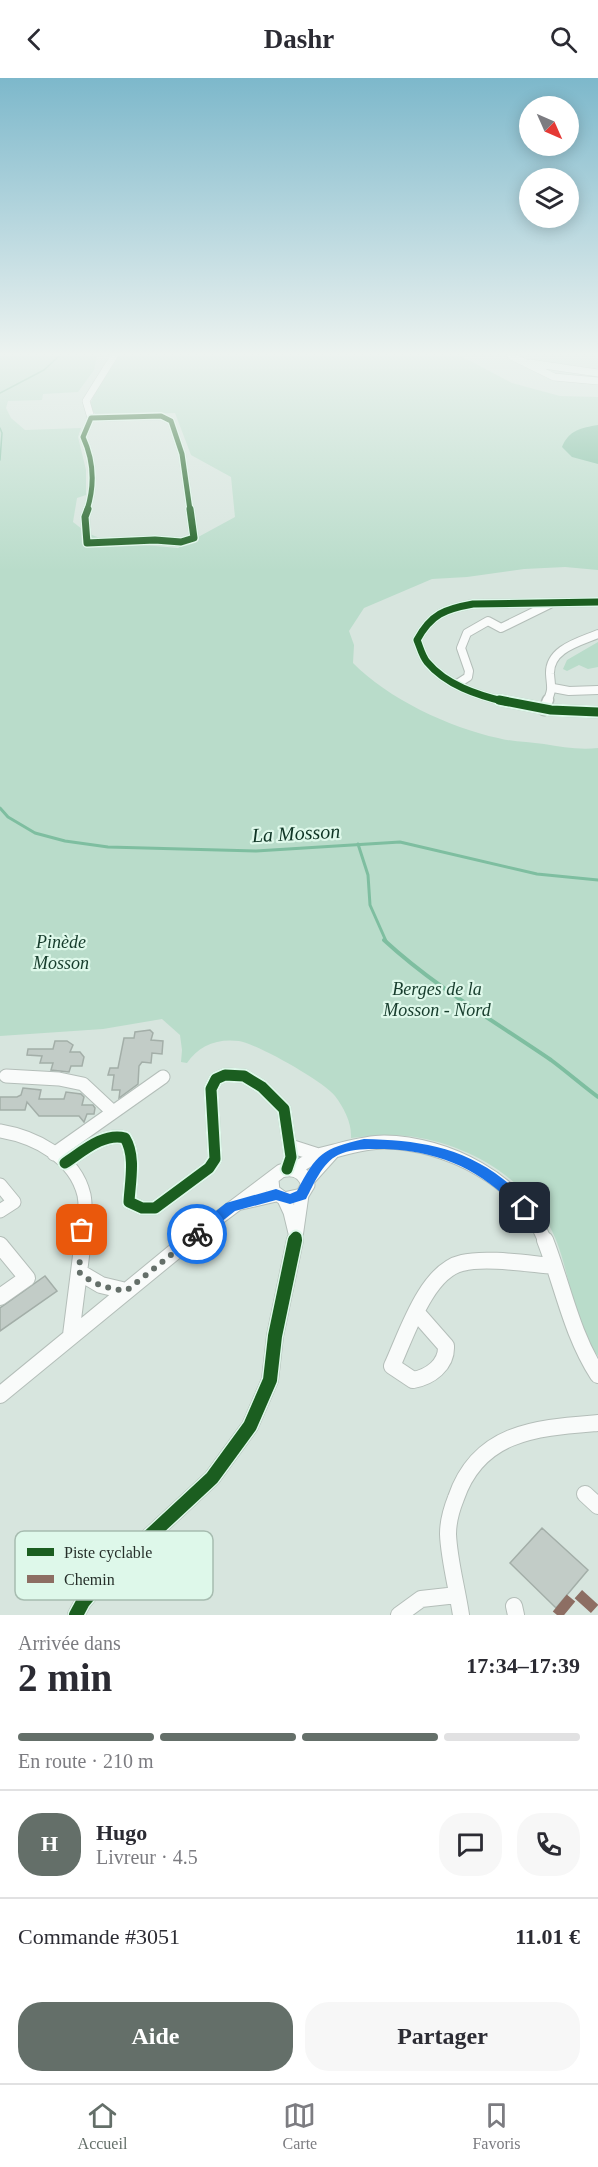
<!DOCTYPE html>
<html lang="fr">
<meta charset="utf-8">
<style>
body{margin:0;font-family:Georgia,serif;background:#f7f7f7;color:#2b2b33;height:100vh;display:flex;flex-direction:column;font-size:22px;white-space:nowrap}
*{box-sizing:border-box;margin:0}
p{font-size:20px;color:#7c7c81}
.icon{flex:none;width:33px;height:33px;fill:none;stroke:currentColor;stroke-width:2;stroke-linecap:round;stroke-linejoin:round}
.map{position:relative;height:1537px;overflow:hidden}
.details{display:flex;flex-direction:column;background:#fff;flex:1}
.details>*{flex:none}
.needle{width:39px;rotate:135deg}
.controls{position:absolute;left:519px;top:18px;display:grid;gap:12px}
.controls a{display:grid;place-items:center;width:60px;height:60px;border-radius:50%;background:#fff;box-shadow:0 3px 15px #0003;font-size:30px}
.pin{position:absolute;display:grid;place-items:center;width:51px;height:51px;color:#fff;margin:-26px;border-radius:12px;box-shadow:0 3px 9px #0006}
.courier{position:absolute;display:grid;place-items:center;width:60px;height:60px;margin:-30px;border:4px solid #1a73e8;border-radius:50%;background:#fff;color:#222;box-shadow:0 2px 8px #0007}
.summary em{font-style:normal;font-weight:600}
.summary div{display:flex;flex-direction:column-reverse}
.summary{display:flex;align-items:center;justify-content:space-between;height:102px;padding:0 18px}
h1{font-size:39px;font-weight:600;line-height:45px}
.bar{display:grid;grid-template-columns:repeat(4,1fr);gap:9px 6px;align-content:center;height:72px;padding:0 18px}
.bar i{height:8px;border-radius:4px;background:#e1e1e2}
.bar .selected{background:#646f69}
.bar p{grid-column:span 4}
.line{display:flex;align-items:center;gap:15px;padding:0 18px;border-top:2px solid #e1e1e2}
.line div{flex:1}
.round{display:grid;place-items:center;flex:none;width:63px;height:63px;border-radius:24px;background:#f7f7f7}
.primary-button{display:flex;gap:12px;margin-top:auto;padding:12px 18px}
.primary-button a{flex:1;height:69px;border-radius:24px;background:#646f69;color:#fff;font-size:24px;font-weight:600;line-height:69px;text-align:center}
.primary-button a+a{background:#f7f7f7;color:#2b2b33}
header{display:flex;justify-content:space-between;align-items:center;height:78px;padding:0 18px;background:#fff;font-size:27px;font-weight:600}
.tab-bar{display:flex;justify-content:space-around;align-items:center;height:84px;border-top:2px solid #e1e1e2;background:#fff;font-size:16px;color:#7c7c81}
.tab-bar a{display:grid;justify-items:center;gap:3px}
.tab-bar .selected{color:#646f69}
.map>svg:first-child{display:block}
.green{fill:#b9dcca}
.water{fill:#7ebea0}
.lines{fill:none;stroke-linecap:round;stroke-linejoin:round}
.stream-far2{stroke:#7ebea0;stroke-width:1.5}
.stream-far1{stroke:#7ebea0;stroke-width:3}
.stream{stroke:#7ebea0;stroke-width:4}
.building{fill:#c2ccc7;stroke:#a3aea8;stroke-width:1.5}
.street-far4-casing{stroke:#b4beb9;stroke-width:8}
.street-far3-casing{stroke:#b4beb9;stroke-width:10}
.street-far2-casing{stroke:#b4beb9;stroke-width:13}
.street-far1-casing{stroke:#b4beb9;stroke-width:15}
.street-casing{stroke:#b4beb9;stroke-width:18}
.street-far4{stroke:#f9fbfa;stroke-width:7}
.street-far3{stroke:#f9fbfa;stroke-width:8}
.street-far2{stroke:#f9fbfa;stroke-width:10}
.street-far1{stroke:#f9fbfa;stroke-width:13}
.street{stroke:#f9fbfa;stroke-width:16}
.quiet{stroke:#8d6e63;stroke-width:11;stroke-dasharray:22 11;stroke-linecap:butt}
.cycleway-far4-casing{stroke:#def8ea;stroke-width:8}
.cycleway-far3-casing{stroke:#def8ea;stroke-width:10}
.cycleway-far2-casing{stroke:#def8ea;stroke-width:13}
.cycleway-far1-casing{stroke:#def8ea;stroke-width:15}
.cycleway-casing{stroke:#def8ea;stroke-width:17}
.cycleway-far4{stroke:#1b5e20;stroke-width:5}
.cycleway-far3{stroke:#1b5e20;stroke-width:7}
.cycleway-far2{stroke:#1b5e20;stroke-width:9}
.cycleway-far1{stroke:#1b5e20;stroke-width:11}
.cycleway{stroke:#1b5e20;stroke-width:14}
.route{fill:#1a73e8}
.done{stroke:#646f69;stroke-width:6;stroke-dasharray:0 10.8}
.labels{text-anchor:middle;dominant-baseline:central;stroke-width:4.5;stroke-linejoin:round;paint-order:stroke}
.park-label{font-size:18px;font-style:italic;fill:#163c2c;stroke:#def8ea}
.water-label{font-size:20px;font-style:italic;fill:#0e3424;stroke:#def8ea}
.key{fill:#def8ea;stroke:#a7bcb0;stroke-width:1.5}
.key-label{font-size:16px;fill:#262f2a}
</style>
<header><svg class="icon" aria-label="back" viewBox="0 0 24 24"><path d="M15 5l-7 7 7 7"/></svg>Dashr<svg class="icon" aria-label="search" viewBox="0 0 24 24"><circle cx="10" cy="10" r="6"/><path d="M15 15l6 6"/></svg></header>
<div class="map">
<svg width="598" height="1537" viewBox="0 0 598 1537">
<rect width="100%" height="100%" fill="#d7e5de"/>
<path class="green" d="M0 278H97L94 292 78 314 43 316 42 322 8 323 6 330 11 340 25 352 81 350 78 359 86 392V417L77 420 73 444 87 455 110 464 178 470 235 439 231 399 191 377 175 335 97 338 89 329 96 312 118 278H461L512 305 560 318 598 319V492L565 489 524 491 467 499 432 501 364 530 349 553 354 567 353 585C387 620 450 650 498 660 513 664 529 664 544 666 562 669 579 672 598 670V1278C575 1249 572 1211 561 1176 541 1108 473 1065 406 1058 388 1056 369 1058 351 1060 352 1045 344 1030 335 1018 323 1003 257 966 239 963 217 960 198 968 187 985L181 984 182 972 180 957 162 941 103 951 0 958Z
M598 564V589L588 591 579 587 567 593 563 591 567 582Z"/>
<path class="water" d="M598 347V386L572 379 562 369C569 352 581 350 598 347Z"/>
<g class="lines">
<path class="stream-far2" d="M0 315 44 292 59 278
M0 350 2 355 0 382"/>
<path class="stream-far1" d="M0 730 8 739 35 755 65 763 108 769 256 773 400 764 537 796 598 802
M358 766 368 797 370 827 386 863"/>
<path class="stream" d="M384 862C435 909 494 943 551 982 567 994 582 1007 598 1019"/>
</g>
<path class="building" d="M150 952 153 955 151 962 163 963 162 976 152 975 151 985 142 984 139 988 138 1006 119 1020 120 1012H112L114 997H108L110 990H118L124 960H134L135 954Z
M55 963H67L73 967 70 974H80L84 979 82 988H71L69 994 51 992 53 985H40L42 978 27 977 28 971H53Z
M23 1010 41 1012 39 1021H64L66 1014 81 1016 84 1019 82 1027H93L95 1030 94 1036H87L84 1044 79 1038H39L27 1024 25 1032H0V1019H17L21 1017Z
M45 1198 57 1213 0 1253V1230Z
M542 1450 588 1492 556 1530 510 1485Z"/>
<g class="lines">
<defs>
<path id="street-far4" d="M511 278 554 299 598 303
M530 285 598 295
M91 340 86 323 114 278
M87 432C95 407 94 383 83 359L91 340 161 338 171 343 182 376 190 432"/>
<path id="street-far3" d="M88 431 85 439 87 465 155 462 181 464 194 460 190 431
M457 606 468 599 469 593 461 570 467 555 488 543 501 550 550 526
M553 610 569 613 598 612
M506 624C477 617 446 607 427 584 422 578 420 569 417 562 431 536 445 531 473 526L598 524
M547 624C553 610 551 610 550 596 549 571 579 564 598 556"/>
<path id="street-far2" d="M499 622 551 632 598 634
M544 632 548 622"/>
<path id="street-far1" d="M6 998 59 1001 83 1006 113 1034
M0 1053C35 1059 75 1079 84 1117 87 1132 84 1148 83 1163
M290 1068 318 1077
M334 1073C350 1069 367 1064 384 1064 447 1065 521 1102 545 1163
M54 1076 163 999
M65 1085C82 1074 104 1054 125 1060 136 1078 130 1104 129 1124L142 1130H155L209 1090 215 1081 211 1011 216 1001 225 997 244 998 262 1009 284 1031 291 1079 287 1091
M294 1091 318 1077 334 1073 307 1103
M0 1107 14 1124 0 1133
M284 1121 290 1134 296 1159 302 1117
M241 1125 276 1117
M188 1163 281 1093C294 1089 304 1094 308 1107L302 1117 284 1121 273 1113 272 1102
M295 1163 296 1159"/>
<path id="street" d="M83 1162 79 1194 101 1207 126 1213
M545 1162C563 1208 571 1255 598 1297
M0 1167 27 1200 0 1219
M417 1235 446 1268C447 1287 430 1299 413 1302L392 1288C406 1258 426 1193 462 1185 486 1179 529 1186 554 1188
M71 1257 79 1194
M0 1317 189 1162
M585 1416 598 1428
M514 1528 516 1537
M76 1537 83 1524 98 1506 212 1400 250 1348 270 1302 275 1258 295 1162
M399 1537 421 1521 457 1517
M461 1537C457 1510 449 1482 448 1456 448 1445 452 1430 456 1420 479 1353 537 1350 598 1345"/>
</defs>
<use href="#street-far4" class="street-far4-casing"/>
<use href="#street-far3" class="street-far3-casing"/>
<use href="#street-far2" class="street-far2-casing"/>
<use href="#street-far1" class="street-far1-casing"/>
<use href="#street" class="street-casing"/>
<use href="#street-far4" class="street-far4"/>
<use href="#street-far3" class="street-far3"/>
<use href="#street-far2" class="street-far2"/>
<use href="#street-far1" class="street-far1"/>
<use href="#street" class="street"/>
<path class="quiet" d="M557 1537 576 1514 598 1534"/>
<defs>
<path id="cycleway-far4" d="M87 432C95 407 94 383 83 359L91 340 161 338 171 343 182 376 190 432"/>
<path id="cycleway-far3" d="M88 431 85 439 87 465 155 462 181 464 194 460 190 431
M506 624C477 617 446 607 427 584 422 578 420 569 417 562 431 536 445 531 473 526L598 524"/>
<path id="cycleway-far2" d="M499 622 551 632 598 634"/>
<path id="cycleway-far1" d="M65 1085C82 1074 104 1054 125 1060 136 1078 130 1104 129 1124L142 1130H155L209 1090 215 1081 211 1011 216 1001 225 997 244 998 262 1009 284 1031 291 1079 287 1091
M295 1163 296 1159"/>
<path id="cycleway" d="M76 1537 83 1524 98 1506 212 1400 250 1348 270 1302 275 1258 295 1162"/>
</defs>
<use href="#cycleway-far4" class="cycleway-far4-casing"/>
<use href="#cycleway-far3" class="cycleway-far3-casing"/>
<use href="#cycleway-far2" class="cycleway-far2-casing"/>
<use href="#cycleway-far1" class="cycleway-far1-casing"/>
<use href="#cycleway" class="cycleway-casing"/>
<use href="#cycleway-far4" class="cycleway-far4"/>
<use href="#cycleway-far3" class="cycleway-far3"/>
<use href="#cycleway-far2" class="cycleway-far2"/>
<use href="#cycleway-far1" class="cycleway-far1"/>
<use href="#cycleway" class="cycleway"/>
</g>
<linearGradient id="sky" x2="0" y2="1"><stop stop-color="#7db8cb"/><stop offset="0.56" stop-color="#edf3f0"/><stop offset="1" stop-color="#edf3f0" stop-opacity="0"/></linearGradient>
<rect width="598" height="493" fill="url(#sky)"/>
<path class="route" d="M364 1061C415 1062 461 1068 503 1101 513 1109 526 1119 532 1130L530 1134H521C482 1092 441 1073 384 1071 369 1071 352 1070 338 1077 322 1085 314 1106 306 1121L290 1126 276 1122 235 1133 201 1160H192L190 1156 192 1152 226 1125 276 1111 290 1116 297 1113C317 1075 322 1071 364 1061Z"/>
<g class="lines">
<path class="done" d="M82 1152 79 1194C94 1207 106 1210 126 1213L197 1156"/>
</g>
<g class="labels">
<g class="park-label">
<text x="61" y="864">Pinède<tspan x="61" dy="21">Mosson</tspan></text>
<text x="437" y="911">Berges de la<tspan x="437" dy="21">Mosson - Nord</tspan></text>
</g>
<g class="water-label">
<text transform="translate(296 755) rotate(-3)">La Mosson</text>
</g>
</g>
<rect x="15" y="1453" width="198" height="69" rx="9" class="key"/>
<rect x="27" y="1470" width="27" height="8" fill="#1b5e20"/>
<rect x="27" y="1497" width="27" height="8" fill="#8d6e63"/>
<g class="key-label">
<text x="64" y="1480">Piste cyclable</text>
<text x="64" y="1507">Chemin</text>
</g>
</svg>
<div class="controls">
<a><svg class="needle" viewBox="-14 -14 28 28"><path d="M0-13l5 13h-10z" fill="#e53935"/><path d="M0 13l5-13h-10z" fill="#7c7c81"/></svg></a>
<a><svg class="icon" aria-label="layers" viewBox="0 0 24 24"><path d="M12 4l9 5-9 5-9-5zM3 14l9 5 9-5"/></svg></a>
</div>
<div class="pin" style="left:82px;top:1152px;background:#ea580c"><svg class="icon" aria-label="bag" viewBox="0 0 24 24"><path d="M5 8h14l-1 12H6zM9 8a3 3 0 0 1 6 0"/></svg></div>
<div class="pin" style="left:525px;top:1130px;background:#1f2937"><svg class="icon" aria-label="home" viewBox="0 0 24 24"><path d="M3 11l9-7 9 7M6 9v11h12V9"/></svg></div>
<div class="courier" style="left:197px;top:1156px"><svg class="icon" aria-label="bike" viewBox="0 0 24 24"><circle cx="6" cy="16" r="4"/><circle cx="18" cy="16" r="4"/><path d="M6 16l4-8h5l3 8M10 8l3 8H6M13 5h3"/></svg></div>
</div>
<section class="details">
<div class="summary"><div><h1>2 min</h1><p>Arrivée dans</p></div><em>17:34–17:39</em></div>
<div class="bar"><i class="selected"></i><i class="selected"></i><i class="selected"></i><i></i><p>En route · 210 m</p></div>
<div class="line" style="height:108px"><b class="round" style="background:#646f69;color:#fff">H</b><div><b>Hugo</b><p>Livreur · 4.5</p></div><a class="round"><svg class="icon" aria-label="chat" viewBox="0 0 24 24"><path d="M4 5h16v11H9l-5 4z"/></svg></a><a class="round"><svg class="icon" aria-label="phone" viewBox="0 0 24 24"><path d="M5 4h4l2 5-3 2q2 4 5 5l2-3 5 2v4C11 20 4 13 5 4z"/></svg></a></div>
<div class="line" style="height:78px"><div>Commande #3051</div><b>11.01 €</b></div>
<div class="primary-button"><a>Aide</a><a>Partager</a></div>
</section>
<nav class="tab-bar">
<a class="selected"><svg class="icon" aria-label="home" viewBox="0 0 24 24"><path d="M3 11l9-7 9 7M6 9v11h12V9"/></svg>Accueil</a>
<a><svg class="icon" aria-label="map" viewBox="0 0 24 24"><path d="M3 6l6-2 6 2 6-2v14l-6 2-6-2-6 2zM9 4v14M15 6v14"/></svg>Carte</a>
<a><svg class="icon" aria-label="saved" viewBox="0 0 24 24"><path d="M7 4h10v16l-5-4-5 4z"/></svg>Favoris</a>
</nav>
